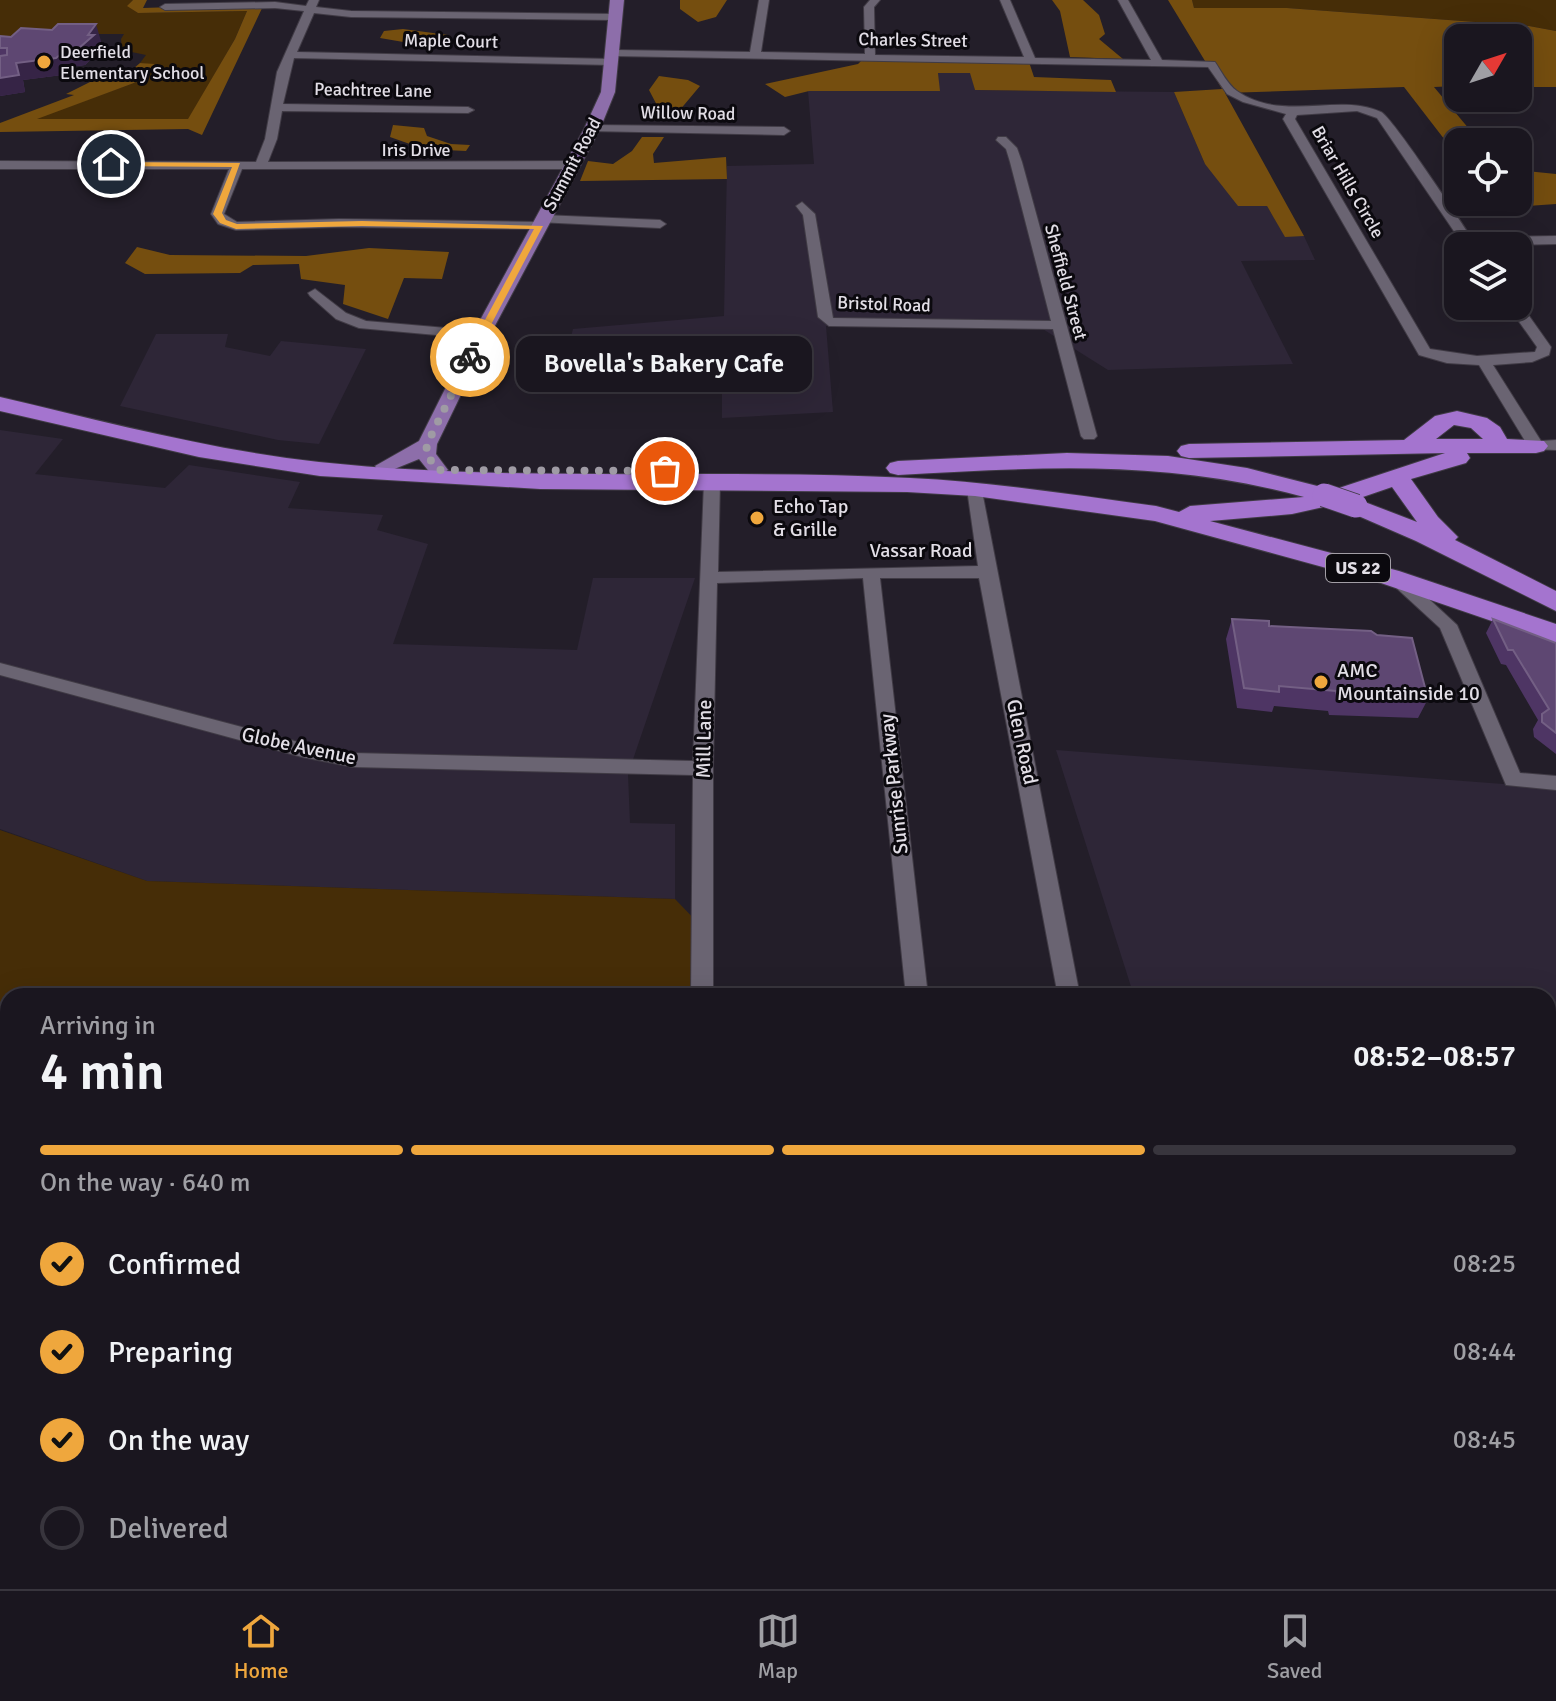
<!DOCTYPE html>
<meta charset="utf-8">
<style>
body{margin:0;font-family:Signika,sans-serif;background:#27232c;color:#f1f3f6;height:100vh;display:flex;flex-direction:column;font-size:30px;white-space:nowrap}
*{box-sizing:border-box;margin:0}
p{font-size:26px;color:#9f9fa4}
.icon{flex:none;width:44px;height:44px;fill:none;stroke:currentColor;stroke-width:2;stroke-linecap:round;stroke-linejoin:round}
.map{position:relative;flex:1;overflow:hidden}
.sheet{position:absolute;left:0px;top:988px;width:1556px;height:602px;display:flex;flex-direction:column;background:#1a161f;border-radius:24px 24px 0 0;box-shadow:0 8px 32px #0002,0 0 0 2px #38353d}
.sheet>*{flex:none}
.needle{width:52px;rotate:51deg}
.controls{position:absolute;left:1444px;top:24px;display:grid;gap:16px}
.controls a{display:grid;place-items:center;width:88px;height:88px;border-radius:16px;background:#1a161f;box-shadow:0 8px 32px #0002,0 0 0 2px #38353d;font-size:40px}
.pin{position:absolute;display:grid;place-items:center;width:68px;height:68px;color:#fff;margin:-34px;border:4px solid #fff;border-radius:50%;box-shadow:0 2px 8px #0007}
.courier{position:absolute;display:grid;place-items:center;width:80px;height:80px;margin:-40px;border:6px solid #efa73d;border-radius:50%;background:#fff;color:#222;box-shadow:0 2px 10px #0007}
.bubble{position:absolute;height:56px;border-radius:16px;background:#1a161f;box-shadow:0 8px 32px #0002,0 0 0 2px #38353d;font-size:26px;font-weight:600;line-height:56px;text-align:center}
.summary em{font-style:normal;font-weight:600}
.summary div{display:flex;flex-direction:column-reverse}
.summary{display:flex;align-items:center;justify-content:space-between;height:136px;padding:0 40px}
h1{font-size:52px;font-weight:600;line-height:60px}
.bar{display:grid;grid-template-columns:repeat(4,1fr);gap:12px 8px;align-content:center;height:96px;padding:0 40px}
.bar i{height:10px;border-radius:6px;background:#38353d}
.bar .on{background:#efa73d}
.bar p{grid-column:span 4}
ol{padding:0 40px;list-style:none}
li{display:flex;align-items:center;gap:24px;height:88px}
li p{margin-inline-start:auto}
li .icon{padding:8px;border-radius:50%;background:#efa73d;color:#111;stroke-width:4}
li:last-child{color:#9f9fa4}
li i{width:44px;height:44px;border:4px solid #38353d;border-radius:50%}
.tabs{display:flex;justify-content:space-around;align-items:center;height:112px;border-top:2px solid #38353d;background:#1a161f;font-size:22px;color:#9f9fa4}
.tabs a{display:grid;justify-items:center;gap:4px}
.tabs .on{color:#efa73d}
.map>svg:first-child{display:block}
.built{fill:#2e2637}
.green{fill:#462d07}
.forest{fill:#754e0f}
.water{fill:#7b5317}
.lines{fill:none;stroke-linecap:round;stroke-linejoin:round}
.minor-casing{stroke:#403b45;stroke-width:2}
.major-casing{stroke:#403b45;stroke-width:2}
.highway-casing{stroke:#403b45;stroke-width:2}
.minor{fill:#6a6472;fill-rule:evenodd}
.major{fill:#8d6eaa;fill-rule:evenodd}
.highway{fill:#a474cf;fill-rule:evenodd}
.highway-bridge-casing{stroke:#403b45;stroke-width:25;stroke-linecap:butt}
.highway-bridge{stroke:#a474cf;stroke-width:23}
.wall{fill:#4e3564}
.shaded-wall{fill:#362446}
.building{fill:#5e4772;stroke:#735f84;stroke-width:2}
.route{fill:#efa73d}
.done{stroke:#9f9ba4;stroke-width:8;stroke-dasharray:0 14.4}
.poi-dot{fill:#efa73d;stroke:#0b090e;stroke-width:3}
.labels{text-anchor:middle;dominant-baseline:central;stroke-width:6;stroke-linejoin:round;paint-order:stroke}
.far-street-label{font-size:18px;fill:#e2dee6;stroke:#0b090e}
.far-poi-label{font-size:18px;fill:#e2dee6;stroke:#0b090e;text-anchor:start}
.shield{fill:#0b090e;stroke:#a29ea5;stroke-width:2}
.shield-label{font-size:18px;font-weight:bold;fill:#e2dee6}
.poi-label{font-size:20px;fill:#e2dee6;stroke:#0b090e;text-anchor:start}
.street-label{font-size:20px;fill:#e2dee6;stroke:#0b090e}
</style>
<div class="map">
<svg width="1556" height="1589" viewBox="0 0 1556 1589">
<rect width="100%" height="100%" fill="#231e29"/>
<path class="built" d="M938 73H971L975 90 1174 92 1205 164 1267 206 1285 236H1304L1315 260 1241 261 1293 364 1108 370 1038 326H826L833 412 722 418V378L560 379 573 329 724 316 727 166 814 164 808 91H939Z
M156 334H228L225 347 270 356 281 341 366 349 319 444 278 440 120 406Z
M0 430 63 439 35 474 165 488 189 465 300 482 288 508 383 515 377 530 428 544 393 644 577 650 593 578H695L628 774 630 823 675 824V899L147 881 0 829Z
M1056 750 1556 788V1149L1548 1151V996H1134Z"/>
<path class="green" d="M0 0H133L128 6 138 13 247 11 235 39 188 120 34 119 134 83 154 65 140 63 146 55 122 50 121 39 124 34H80L0 49Z
M1192 0H1556V31L1529 26 1287 8H1194Z
M0 830 147 881 675 899 702 927V996H8V1575L0 1570Z
M20 1582H566V1589H31Z"/>
<path class="forest" d="M133 0H147L143 8 264 4 202 135 188 129 0 132V123L74 95 66 94 96 79 120 80 140 63 155 64 134 83 37 119H188L235 39 247 11 138 13 127 6Z
M680 0H727L716 17 698 22 680 9Z
M1052 0H1083L1099 15 1105 34 1099 39 1123 59 1070 57 1060 11Z
M1168 0H1192L1194 8H1287L1529 26 1556 31V87H1518V38H1458V86L1434 87 1480 142H1458V157L1404 87 1225 93 1304 236 1285 237 1267 206H1238L1205 164 1174 92 1222 89Z
M403 29 448 35 449 42 415 44 380 38 384 31Z
M863 59 1029 62 1034 77 1111 80 1116 92 975 90 970 73H938L940 91H809L785 97 765 84 858 64Z
M659 76 688 80 700 86 679 111H660L649 90Z
M393 125 424 128 427 136 451 144 470 145 466 151 424 149 390 137Z
M642 137H664L653 154 654 163 726 157 727 179 580 181 588 161 613 164 632 151Z
M1518 170 1556 174V204L1497 208 1492 202H1518Z
M137 247 170 255 306 256 369 248 449 252 442 279 404 278 388 319 343 304 345 285 301 279 299 264 253 265 240 273 145 274 125 263Z
M1556 1149V1297L1548 1293V1151Z"/>
<path class="water" d="M0 1233 8 1237V1530L0 1521Z
M53 1582H292L299 1589H60Z"/>
<g class="lines">
<defs>
<path id="minor" d="M309 0H319L316 7 351 11 615 14 620 17 615 20 351 17 314 13 297 52 612 59 617 62 612 65 294 58 283 104 468 107 474 110 468 113 282 111 277 139 268 162 571 161 577 165 571 169H242L224 214 237 222 339 219 539 222 544 223V229L339 227 236 230 218 224 211 214 229 169H0V161L256 162 265 139 277 72 304 11 275 8 165 10 160 7 165 4 275 2 306 6Z
M759 0H769L761 52 865 54 864 7 870 0H880L874 7 875 55 1024 57 1000 0H1010L1035 58 1151 60 1118 0H1128L1162 60 1215 62C1221 71 1228 85 1237 91 1284 123 1338 92 1381 112 1393 118 1458 218 1471 237L1556 236V244L1464 246 1377 118 1357 111 1297 115 1295 119 1430 349 1477 356 1535 352 1537 347 1508 306H1518L1520 303 1551 347 1549 355 1532 362 1493 365 1541 441 1556 440V450L1530 449 1479 365 1447 363 1419 355 1283 119 1286 114 1243 102 1227 94 1208 67 614 56 609 53 614 50 750 52Z
M592 125 784 127 790 131 784 135 588 131 586 129Z
M998 137H1006L1017 148 1022 162 1097 436 1094 439H1084L1081 436 1053 329 829 326 818 317 803 215 796 206 802 202 815 214 833 318 1051 321 1010 162 1006 149 996 140Z
M543 215 660 220 666 224 660 228 538 222V216Z
M315 289 346 313 366 321 481 331 488 335 481 339 359 328 336 319 310 296 308 293Z
M712 477 720 482 718 572 978 566 967 489 969 486H981L1080 996H1058L979 578H880L928 996H906L863 578 717 583 713 768V996H691L693 775 353 767 302 757 0 675V663L302 743 353 753 693 761 704 482Z
M1397 573 1403 575 1457 625 1520 773 1556 776V790L1506 785 1440 628 1391 583 1388 579 1391 575Z
M0 1132 8 1135V1160L0 1157Z
M523 1582H581V1589H526Z
M802 1582H834L831 1589H799Z"/>
<path id="major" d="M610 0H624L615 92 600 129 490 335 437 444 436 454 448 470 438 476 431 474 419 459 392 470H378L375 466 419 441 472 335 584 129 601 92Z"/>
<path id="highway" d="M0 397C106 422 211 450 319 462 516 483 713 468 910 478 993 482 1074 495 1156 506L1179 512 1190 506 1304 497C1164 459 1041 467 898 475L890 473 886 468 890 463 898 461 1067 453 1168 456 1247 468 1333 490 1445 453 1189 458 1181 456 1177 451 1181 446 1189 444 1404 440 1435 416 1457 411 1487 418 1500 427 1507 439 1544 441 1548 446 1544 451 1536 453H1467L1470 458 1466 463 1411 479 1438 517 1458 537 1455 540 1556 591V611L1416 541 1347 511 1344 506 1346 502 1292 514 1210 521 1399 571 1556 624V643L1381 583 1155 521 975 496 907 492 540 489 320 476 199 457 0 411ZM1454 425 1471 428 1483 439H1436ZM1392 487 1417 522 1357 499Z"/>
</defs>
<use href="#minor" class="minor-casing"/>
<use href="#major" class="major-casing"/>
<use href="#highway" class="highway-casing"/>
<use href="#minor" class="minor"/>
<use href="#major" class="major"/>
<use href="#highway" class="highway"/>
<defs>
<path id="highway-bridge" d="M1324 495 1356 506"/>
</defs>
<use href="#highway-bridge" class="highway-bridge-casing"/>
<use href="#highway-bridge" class="highway-bridge"/>
</g>
<path class="wall" d="M52 30 101 41 97 46 99 51 85 65 71 67 62 75 23 80 25 92 0 96V36L11 37Z
M1232 619 1269 626 1428 699 1418 718 1329 715 1328 711 1274 706 1272 712 1237 708 1226 639Z
M1493 619 1556 643V754L1534 737 1533 729 1538 720 1506 665 1501 664 1486 633Z"/>
<path class="shaded-wall" d="M96 24 101 41 97 46 99 51 85 65 71 67 62 75 23 80 25 92 0 96V78L16 63 88 35Z"/>
<path class="building" d="M58 24H96L88 35H94L79 48 65 51 56 58 16 63 19 75 0 78V56L7 55V48H0V36L11 37 21 28 52 30Z
M1232 619 1269 621V626L1371 631 1377 635 1412 638 1428 699 1337 695 1336 691 1279 686V692L1244 688Z
M1493 619 1556 643V733L1542 722V714L1549 709 1513 650H1508Z"/>
<path class="route" d="M111 162 240 163 222 213 226 220 237 224 362 221 543 226 474 357 470 360 465 357 534 229 362 226 236 229 220 223 213 214 232 167 108 166Z"/>
<g class="lines">
<path class="done" d="M470 357 427 444 426 454 438 470 665 471"/>
</g>
<g class="poi-dot">
<circle cx="44" cy="62" r="8"/>
<circle cx="757" cy="518" r="8"/>
<circle cx="1321" cy="682" r="8"/>
</g>
<g class="labels">
<g class="far-street-label">
<text transform="translate(913 40) rotate(1)">Charles Street</text>
<text transform="translate(451 41) rotate(1)">Maple Court</text>
<text transform="translate(373 90) rotate(1)">Peachtree Lane</text>
<text transform="translate(688 113) rotate(1)">Willow Road</text>
<text x="416" y="150">Iris Drive</text>
<text transform="translate(572 164) rotate(-62)">Summit Road</text>
<text transform="translate(1348 182) rotate(60)">Briar Hills Circle</text>
<text transform="translate(1066 282) rotate(75)">Sheffield Street</text>
<text transform="translate(884 304) rotate(2)">Bristol Road</text>
</g>
<g class="far-poi-label">
<text x="60" y="52">Deerfield<tspan x="60" dy="21">Elementary School</tspan></text>
</g>
<rect class="shield" x="1326" y="554" width="64" height="28" rx="6"/>
<g class="shield-label">
<text x="1358" y="568">US 22</text>
</g>
<g class="poi-label">
<text x="773" y="506">Echo Tap<tspan x="773" dy="23">&amp; Grille</tspan></text>
<text x="1337" y="670">AMC<tspan x="1337" dy="23">Mountainside 10</tspan></text>
</g>
<g class="street-label">
<text x="921" y="550">Vassar Road</text>
<text transform="translate(704 739) rotate(-89)">Mill Lane</text>
<text transform="translate(1022 742) rotate(78)">Glen Road</text>
<text transform="translate(299 746) rotate(12)">Globe Avenue</text>
<text transform="translate(894 784) rotate(-96)">Sunrise Parkway</text>
</g>
</g>
</svg>
<div class="controls">
<a><svg class="needle" viewBox="-14 -14 28 28"><path d="M0-13l5 13h-10z" fill="#e53935"/><path d="M0 13l5-13h-10z" fill="#9f9fa4"/></svg></a>
<a><svg class="icon" aria-label="locate" viewBox="0 0 24 24"><circle cx="12" cy="12" r="6"/><path d="M12 2v4M12 18v4M2 12h4M18 12h4"/></svg></a>
<a><svg class="icon" aria-label="layers" viewBox="0 0 24 24"><path d="M12 4l9 5-9 5-9-5zM3 14l9 5 9-5"/></svg></a>
</div>
<div class="pin" style="left:665px;top:471px;background:#ea580c"><svg class="icon" aria-label="bag" viewBox="0 0 24 24"><path d="M5 8h14l-1 12H6zM9 8a3 3 0 0 1 6 0"/></svg></div>
<div class="pin" style="left:111px;top:164px;background:#1f2937"><svg class="icon" aria-label="home" viewBox="0 0 24 24"><path d="M3 11l9-7 9 7M6 9v11h12V9"/></svg></div>
<div class="courier" style="left:470px;top:357px"><svg class="icon" aria-label="bike" viewBox="0 0 24 24"><circle cx="6" cy="16" r="4"/><circle cx="18" cy="16" r="4"/><path d="M6 16l4-8h5l3 8M10 8l3 8H6M13 5h3"/></svg></div>
<div class="bubble" style="left:516px;top:336px;width:296px">Bovella's Bakery Cafe</div>
<section class="sheet">
<div class="summary"><div><h1>4 min</h1><p>Arriving in</p></div><em>08:52–08:57</em></div>
<div class="bar"><i class="on"></i><i class="on"></i><i class="on"></i><i></i><p>On the way · 640 m</p></div>
<ol>
<li><svg class="icon" aria-label="check" viewBox="0 0 24 24"><path d="M5 12l5 5 9-10"/></svg>Confirmed<p>08:25</p></li>
<li><svg class="icon" aria-label="check" viewBox="0 0 24 24"><path d="M5 12l5 5 9-10"/></svg>Preparing<p>08:44</p></li>
<li><svg class="icon" aria-label="check" viewBox="0 0 24 24"><path d="M5 12l5 5 9-10"/></svg>On the way<p>08:45</p></li>
<li><i></i>Delivered</li>
</ol>
</section>
</div>
<nav class="tabs">
<a class="on"><svg class="icon" aria-label="home" viewBox="0 0 24 24"><path d="M3 11l9-7 9 7M6 9v11h12V9"/></svg>Home</a>
<a><svg class="icon" aria-label="map" viewBox="0 0 24 24"><path d="M3 6l6-2 6 2 6-2v14l-6 2-6-2-6 2zM9 4v14M15 6v14"/></svg>Map</a>
<a><svg class="icon" aria-label="saved" viewBox="0 0 24 24"><path d="M7 4h10v16l-5-4-5 4z"/></svg>Saved</a>
</nav>
